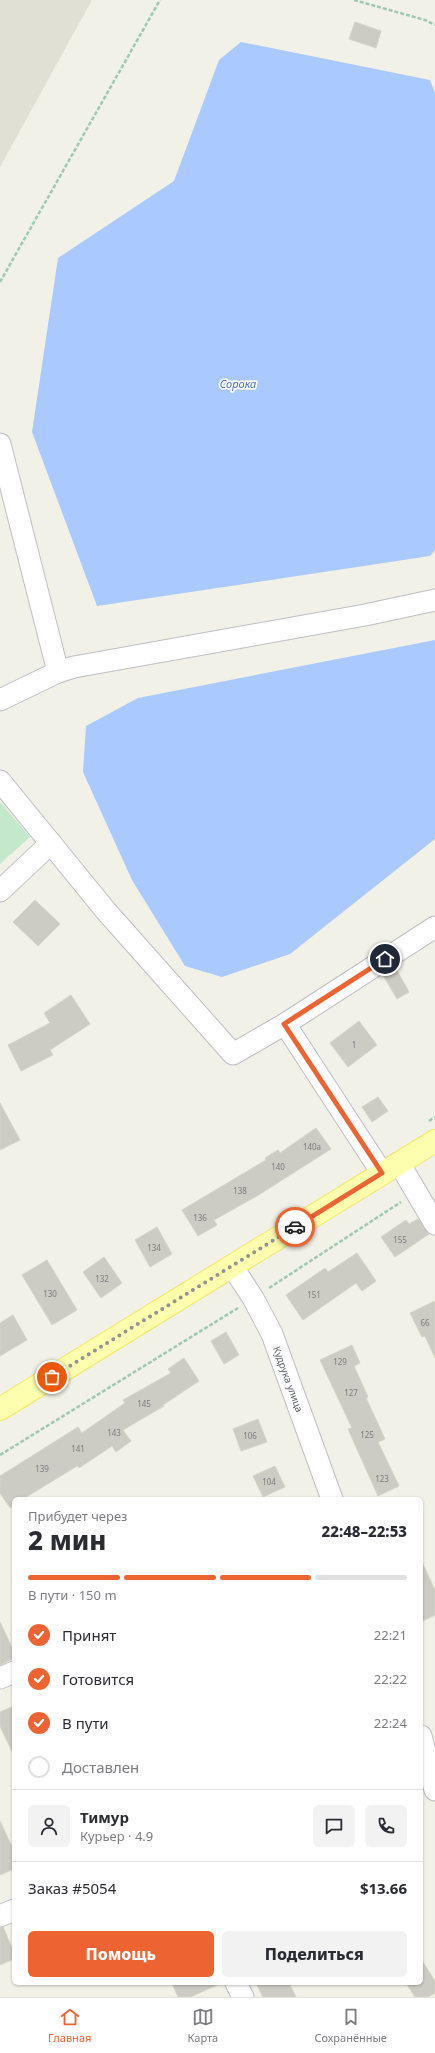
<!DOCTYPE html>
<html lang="ru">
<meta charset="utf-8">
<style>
body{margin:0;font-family:"Noto Sans",sans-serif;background:#f2f2f3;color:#2b2b33;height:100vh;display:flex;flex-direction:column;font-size:15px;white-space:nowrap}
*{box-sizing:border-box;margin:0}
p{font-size:13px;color:#7c7c81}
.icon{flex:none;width:22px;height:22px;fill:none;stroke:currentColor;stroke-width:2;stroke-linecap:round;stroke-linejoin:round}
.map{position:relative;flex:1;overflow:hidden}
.details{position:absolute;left:12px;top:1497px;width:411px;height:488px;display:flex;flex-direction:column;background:#fff;border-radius:6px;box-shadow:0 1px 3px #0004}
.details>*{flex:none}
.pin{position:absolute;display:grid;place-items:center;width:34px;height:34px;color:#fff;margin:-17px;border:2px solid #fff;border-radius:50%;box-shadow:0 1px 4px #0007}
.courier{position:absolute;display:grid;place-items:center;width:40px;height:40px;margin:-20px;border:3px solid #ed6432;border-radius:50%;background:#fff;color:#222;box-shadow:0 1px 5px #0007}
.headline em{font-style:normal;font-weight:800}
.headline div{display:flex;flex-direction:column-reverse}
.headline{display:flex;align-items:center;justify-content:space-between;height:68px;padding:0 16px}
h1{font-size:26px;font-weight:800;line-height:30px}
.bar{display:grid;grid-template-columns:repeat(4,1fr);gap:6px 4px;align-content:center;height:48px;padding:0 16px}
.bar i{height:5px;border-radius:3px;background:#e1e1e2}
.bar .on{background:#ed6432}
.bar p{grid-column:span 4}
.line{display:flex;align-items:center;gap:10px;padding:0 16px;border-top:1px solid #e1e1e2}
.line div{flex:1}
.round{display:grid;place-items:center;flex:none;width:42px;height:42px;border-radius:6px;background:#f2f2f3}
ol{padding:0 16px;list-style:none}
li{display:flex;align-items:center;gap:12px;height:44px}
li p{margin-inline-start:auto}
li .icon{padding:4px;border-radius:50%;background:#ed6432;color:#fff;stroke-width:4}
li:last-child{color:#7c7c81}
li i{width:22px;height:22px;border:2px solid #e1e1e2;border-radius:50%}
.button{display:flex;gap:8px;margin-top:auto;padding:8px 16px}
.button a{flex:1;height:46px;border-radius:6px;background:#ed6432;color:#fff;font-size:16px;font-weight:800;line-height:46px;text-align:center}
.button a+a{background:#f2f2f3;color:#2b2b33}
.tab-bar{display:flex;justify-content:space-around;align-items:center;height:56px;border-top:1px solid #e1e1e2;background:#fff;font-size:11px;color:#7c7c81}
.tab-bar a{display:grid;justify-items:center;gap:2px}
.tab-bar .on{color:#ed6432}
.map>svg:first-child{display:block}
.education{fill:#e1e0d5}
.green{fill:#c4e8cb}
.water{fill:#a9c9ff}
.building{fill:#cccbc4;stroke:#d6d4c5}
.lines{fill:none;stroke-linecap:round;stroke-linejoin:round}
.street-casing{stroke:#bebfc6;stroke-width:23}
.primary-casing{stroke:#f4e75d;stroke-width:24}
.path{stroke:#9dc9b2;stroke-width:2.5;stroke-dasharray:4 2;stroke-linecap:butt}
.street{stroke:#fff;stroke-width:21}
.primary{stroke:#fdffae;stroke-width:22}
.done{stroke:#919394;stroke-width:4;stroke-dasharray:0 7.2}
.route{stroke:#ed6432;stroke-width:5}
.labels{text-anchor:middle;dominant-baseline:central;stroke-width:3.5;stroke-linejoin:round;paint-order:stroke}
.number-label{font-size:8px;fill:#7a7c7f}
.street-label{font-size:10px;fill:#5e6168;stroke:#fff}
.water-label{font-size:11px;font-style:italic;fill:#486dc7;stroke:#fff}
</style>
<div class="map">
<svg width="435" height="1997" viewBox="0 0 435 1997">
<rect width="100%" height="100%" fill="#f1f1e7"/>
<path class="education" d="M0 0H92L0 167Z"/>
<path class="green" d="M0 802 30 837 0 864Z"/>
<path class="water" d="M241 42 430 80 435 93V550L430 556 97 606 32 432 58 258 174 181 219 60Z
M435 640V839L290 954 222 977 185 966 132 880 83 772 86 726 138 698Z"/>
<path class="building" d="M355 22 381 31 376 48 349 39Z
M35 900 60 924 38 946 13 922Z
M395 967 409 992 397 999 383 975Z
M71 995 90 1024 50 1050 53 1055 21 1071 8 1045 50 1023 44 1013Z
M359 1021 377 1045 348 1067 330 1043Z
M378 1097 388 1111 372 1122 362 1107Z
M0 1103 20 1140 0 1150Z
M316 1128 331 1149 257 1196 214 1220 217 1225 198 1236 182 1210 266 1160 265 1158 278 1150 280 1153Z
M418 1219 429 1234 395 1257 381 1237 406 1220 409 1224Z
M157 1227 172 1254 150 1267 135 1240Z
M357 1253 376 1281 362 1291 356 1283 303 1320 286 1295 325 1268 328 1272Z
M104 1257 122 1283 101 1298 83 1272Z
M47 1260 77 1310 52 1325 22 1275Z
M435 1301V1358L425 1336 422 1337 410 1313Z
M13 1315 27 1340 0 1356V1323Z
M226 1332 239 1355 224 1364 211 1341Z
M352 1345 360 1363 354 1366 368 1397 366 1398 385 1439 378 1442 399 1486 378 1496 348 1429 352 1428 320 1360Z
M184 1358 199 1381 163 1405 164 1406 123 1430 131 1441 116 1452 112 1446 79 1468 77 1466 23 1499H14V1505L10 1508 0 1493V1476L78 1427 82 1433 125 1403 123 1400 171 1373 168 1369Z
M258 1419 267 1442 241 1451 233 1429Z
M275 1466 285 1487 263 1497 253 1476Z
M421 1560 435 1590V1615L421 1622Z
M0 1622 14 1652V1658L0 1665Z
M14 1706V1756L0 1726V1712Z
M0 1821 14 1851V1869L0 1875Z
M3 1927 14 1952V1959L0 1965V1928Z
M421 1959 435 1981V1993L428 1997H415L406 1983H421Z
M172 1983H222L190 1997H178Z
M256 1983H289L296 1997H263Z"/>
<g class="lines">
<defs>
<g id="street">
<path d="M0 444 58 672"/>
<path d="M0 700 58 672 74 667 365 615 435 600"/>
<path d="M0 781 106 911 233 1054 285 1024"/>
<path d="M0 891 51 843"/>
<path d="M399 1163 435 1224"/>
<path d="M382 1173 285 1024 435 927"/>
<path id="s1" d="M232 1266 253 1298 272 1334 332 1499"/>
<path d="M0 1678 14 1672"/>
<path d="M421 1736 435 1790"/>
<path d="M0 1916 14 1910"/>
<path d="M236 1983 243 1997"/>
</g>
<path id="primary" d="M0 1409 435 1141"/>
</defs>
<use href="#street" class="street-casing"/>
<use href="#primary" class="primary-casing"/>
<path class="path" d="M354 0 425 20 435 25
M0 282 160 0
M429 1121 435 1117
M269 1288 401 1202
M0 1455 238 1308"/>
<use href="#street" class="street"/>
<use href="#primary" class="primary"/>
</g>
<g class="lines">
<path class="done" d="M52 1377 295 1227"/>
<path class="route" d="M295 1227 382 1173 284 1024 385 959"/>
</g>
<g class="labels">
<g class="number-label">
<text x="354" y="1044">1</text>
<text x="312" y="1146">140a</text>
<text x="278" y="1166">140</text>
<text x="240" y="1190">138</text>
<text x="200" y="1217">136</text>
<text x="400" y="1239">155</text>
<text x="154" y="1247">134</text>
<text x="102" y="1278">132</text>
<text x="50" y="1293">130</text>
<text x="314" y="1294">151</text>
<text x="425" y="1322">66</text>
<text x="340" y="1361">129</text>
<text x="351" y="1392">127</text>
<text x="144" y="1403">145</text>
<text x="114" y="1432">143</text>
<text x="367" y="1434">125</text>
<text x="250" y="1435">106</text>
<text x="78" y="1448">141</text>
<text x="42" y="1468">139</text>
<text x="382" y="1478">123</text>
<text x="269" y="1481">104</text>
</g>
<g class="street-label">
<text stroke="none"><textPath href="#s1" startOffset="127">Кудрука улица</textPath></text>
</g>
<g class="water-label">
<text x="238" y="383">Сорока</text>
</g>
</g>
</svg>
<div class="pin" style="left:52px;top:1377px;background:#ea580c"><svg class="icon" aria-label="bag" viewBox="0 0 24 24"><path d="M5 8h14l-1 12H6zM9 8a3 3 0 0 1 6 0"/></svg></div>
<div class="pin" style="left:385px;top:959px;background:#1f2937"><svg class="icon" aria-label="home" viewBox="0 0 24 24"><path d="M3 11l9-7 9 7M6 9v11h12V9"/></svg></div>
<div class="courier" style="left:295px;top:1227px"><svg class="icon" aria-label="car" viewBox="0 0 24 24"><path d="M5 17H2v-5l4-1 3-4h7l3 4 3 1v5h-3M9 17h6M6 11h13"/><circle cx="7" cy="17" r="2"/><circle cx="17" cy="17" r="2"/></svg></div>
<section class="details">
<div class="headline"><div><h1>2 мин</h1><p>Прибудет через</p></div><em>22:48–22:53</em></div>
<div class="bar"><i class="on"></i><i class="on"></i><i class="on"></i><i></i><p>В пути · 150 m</p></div>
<ol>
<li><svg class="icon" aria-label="check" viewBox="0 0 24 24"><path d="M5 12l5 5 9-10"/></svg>Принят<p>22:21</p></li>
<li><svg class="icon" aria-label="check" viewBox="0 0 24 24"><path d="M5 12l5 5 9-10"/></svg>Готовится<p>22:22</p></li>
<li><svg class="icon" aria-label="check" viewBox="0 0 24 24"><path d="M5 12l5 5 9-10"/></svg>В пути<p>22:24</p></li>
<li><i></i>Доставлен</li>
</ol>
<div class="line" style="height:72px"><a class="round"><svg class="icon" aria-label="person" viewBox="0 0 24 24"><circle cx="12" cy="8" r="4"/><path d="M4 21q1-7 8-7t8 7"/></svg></a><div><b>Тимур</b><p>Курьер · 4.9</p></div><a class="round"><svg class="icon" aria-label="chat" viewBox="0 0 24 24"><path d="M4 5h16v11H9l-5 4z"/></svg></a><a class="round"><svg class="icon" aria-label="phone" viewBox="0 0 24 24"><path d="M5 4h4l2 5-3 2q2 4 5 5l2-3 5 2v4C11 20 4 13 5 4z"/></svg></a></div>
<div class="line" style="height:52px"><div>Заказ #5054</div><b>$13.66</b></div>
<div class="button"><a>Помощь</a><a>Поделиться</a></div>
</section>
</div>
<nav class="tab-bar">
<a class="on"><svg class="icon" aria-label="home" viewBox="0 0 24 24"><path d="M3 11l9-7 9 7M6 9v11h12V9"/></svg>Главная</a>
<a><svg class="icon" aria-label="map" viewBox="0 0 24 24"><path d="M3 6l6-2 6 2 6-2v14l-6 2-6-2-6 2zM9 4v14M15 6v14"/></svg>Карта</a>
<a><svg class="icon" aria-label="saved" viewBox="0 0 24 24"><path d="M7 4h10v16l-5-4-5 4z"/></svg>Сохранённые</a>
</nav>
